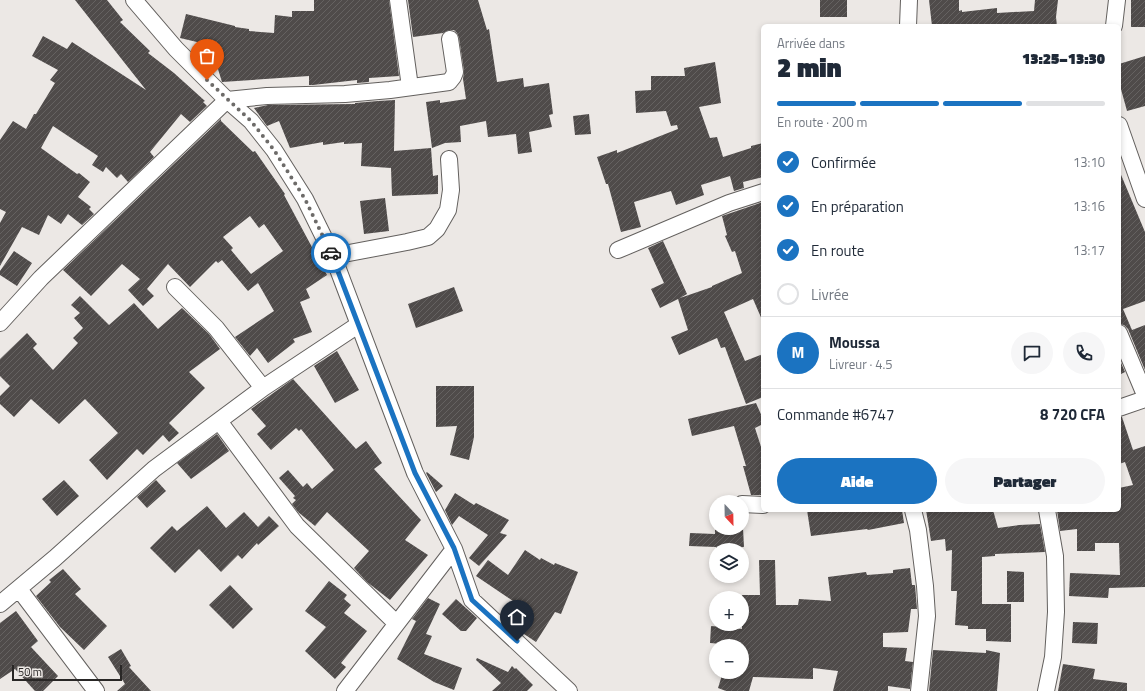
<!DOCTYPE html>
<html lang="fr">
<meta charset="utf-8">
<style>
body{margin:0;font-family:"Titillium Web",sans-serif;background:#f6f6f7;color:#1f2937;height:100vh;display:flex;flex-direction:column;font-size:15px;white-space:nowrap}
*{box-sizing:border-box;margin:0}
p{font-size:13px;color:#747a83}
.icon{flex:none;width:22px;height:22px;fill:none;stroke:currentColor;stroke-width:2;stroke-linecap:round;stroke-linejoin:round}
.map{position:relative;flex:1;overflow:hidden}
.details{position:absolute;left:761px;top:24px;width:360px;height:488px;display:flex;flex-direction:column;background:#fff;border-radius:6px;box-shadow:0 2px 6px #0003}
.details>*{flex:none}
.needle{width:26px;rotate:158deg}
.tools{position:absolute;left:709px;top:495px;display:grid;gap:8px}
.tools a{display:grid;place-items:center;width:40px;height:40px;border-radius:50%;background:#fff;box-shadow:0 2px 6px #0003;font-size:20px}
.scale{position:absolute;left:12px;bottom:10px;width:110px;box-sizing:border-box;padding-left:4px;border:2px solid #292726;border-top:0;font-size:11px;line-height:14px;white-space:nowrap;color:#292726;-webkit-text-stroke:3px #ece8e5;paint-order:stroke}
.pin{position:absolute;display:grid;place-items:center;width:34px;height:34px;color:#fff;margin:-41px -17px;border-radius:50% 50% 50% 0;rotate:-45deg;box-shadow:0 0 4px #0007}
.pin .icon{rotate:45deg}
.courier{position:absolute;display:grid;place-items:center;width:40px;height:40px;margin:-20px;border:3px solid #1b73c1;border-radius:50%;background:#fff;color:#222;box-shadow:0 1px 5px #0007}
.head em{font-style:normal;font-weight:800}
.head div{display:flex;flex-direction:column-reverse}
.head{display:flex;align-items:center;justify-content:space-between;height:68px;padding:0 16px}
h1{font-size:26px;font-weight:800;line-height:30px}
.bar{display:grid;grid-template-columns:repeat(4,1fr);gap:6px 4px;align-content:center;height:48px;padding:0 16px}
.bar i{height:5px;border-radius:3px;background:#e0e1e3}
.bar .selected{background:#1b73c1}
.bar p{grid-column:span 4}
.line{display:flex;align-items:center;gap:10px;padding:0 16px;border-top:1px solid #e0e1e3}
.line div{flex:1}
.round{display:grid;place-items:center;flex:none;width:42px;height:42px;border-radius:21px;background:#f6f6f7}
ol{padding:0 16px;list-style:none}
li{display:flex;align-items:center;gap:12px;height:44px}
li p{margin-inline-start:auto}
li .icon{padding:4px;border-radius:50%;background:#1b73c1;color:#fff;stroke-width:4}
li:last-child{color:#747a83}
li i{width:22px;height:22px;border:2px solid #e0e1e3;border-radius:50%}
.action{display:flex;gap:8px;margin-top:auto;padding:8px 16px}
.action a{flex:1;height:46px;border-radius:24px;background:#1b73c1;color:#fff;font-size:16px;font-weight:800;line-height:46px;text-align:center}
.action a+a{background:#f6f6f7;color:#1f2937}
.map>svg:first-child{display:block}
.building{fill:url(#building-hatch);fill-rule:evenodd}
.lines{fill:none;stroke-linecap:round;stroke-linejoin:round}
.street-casing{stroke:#63605e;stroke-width:18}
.street{stroke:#fff;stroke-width:16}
.done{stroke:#6d6b69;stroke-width:4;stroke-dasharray:0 7.2}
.route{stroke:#1b73c1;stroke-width:5}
</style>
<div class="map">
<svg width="1145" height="691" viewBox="0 0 1145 691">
<defs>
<pattern id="building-hatch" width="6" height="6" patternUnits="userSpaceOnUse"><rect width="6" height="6" fill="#4f4b4a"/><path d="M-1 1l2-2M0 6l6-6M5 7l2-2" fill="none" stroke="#656261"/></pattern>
</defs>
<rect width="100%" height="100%" fill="#ece8e5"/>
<path class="building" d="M75 0H107L123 20 120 22 150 51 148 53 174 73 205 101 203 102 207 106 190 122 181 114 150 152 154 157 128 182 121 174 117 178 106 167 103 172 92 165 98 156 53 126 41 148 77 174 79 173 90 182 78 197 91 207 89 209 94 214 82 225 68 214 61 224 48 215 39 235 22 227 0 266V223L6 212 0 209V140L13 121 26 129 34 114H36L55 83 50 80 58 70 32 56 43 36 67 49 72 42 146 90Z
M314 0H389L399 76 369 78V82L357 83V80L313 85H309V76L222 82 212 50 207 66 195 53 197 42 180 38 186 14 235 26V27L249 29V31L274 33 275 15 292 17V11H314Z
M408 0H478L487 30 489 29 497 82 523 78 524 87 549 83 553 114 549 115 552 127 529 132 532 152 518 154 516 134 488 137 486 121 460 126 461 142 445 143 432 148 426 102 440 100V103L466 99 463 79 464 71 459 38 457 33 454 30H449L443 33 413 37Z
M820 0H847V17H820Z
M929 0H959V11L962 10V12L997 8V13L1034 11 1035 0H1058L1056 17 1057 26H932Z
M1131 0H1145V27H1131Z
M1145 56V106L1127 111 1119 82V64Z
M715 62 721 103 699 107 710 138 717 137 723 157 751 148V146L763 143V177L743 182 744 188 734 191 730 176 701 185 704 195 676 205 671 191 634 202 641 227 621 232 608 184H606L597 157 617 150V153L678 129 677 125 671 126 666 111 636 113 635 91 651 90V76H685L684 68Z
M395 100 394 151 431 148 433 176 438 175V194L392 196 391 168 361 166 362 143 344 144V142L323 145V142L290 148 279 121 267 126 254 108 268 105 355 104V103L378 101Z
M589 114 591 134 575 135 573 116Z
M221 119V121L253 152 255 151 285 194 284 195 306 236 327 275 306 289 310 298 300 302 312 332 293 339 295 342 268 363 257 348 250 356 235 337 274 311 258 283 248 291 222 260 218 263 216 261 190 287 168 264 147 289 154 296 143 306 128 290 140 279 122 264 91 296 63 270ZM250 216 259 228 264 224 283 251 251 274 231 250 233 248 223 237Z
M1119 170 1145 232V301L1123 309 1132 330 1145 325V370L1128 329 1124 325 1119 324Z
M385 198 389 231 364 234 360 201Z
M763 202V322L753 299 724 312 745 361 763 354V397L746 404 725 347 721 348 717 338 679 355 671 337 688 330 678 299 660 308 651 289 664 283 648 248 663 241 687 294 680 298 712 287V286L742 273 735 251 732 252 725 236 727 235 722 216Z
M14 251 32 263 17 286 0 275V271Z
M454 287 463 311 416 328 408 304Z
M80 296 109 325 134 303 158 329 182 308 209 334 220 349 189 372 205 388 169 423 179 433 169 442 163 435 143 455 137 449 107 480 89 460 118 433 85 399 59 424 31 399 14 417 0 404V396L10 386 0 376V359L27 333 37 344 33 348 53 370 78 343 73 338 83 328 74 318 80 313 71 305Z
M337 351 359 390 335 403 314 366Z
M1119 358 1125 372 1119 375Z
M293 379 356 449 366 441 382 463 374 469 421 520 405 540 428 555 390 600 367 582 354 568 369 551 327 512 315 526 298 512 292 504 296 500 293 498 295 496 279 478 288 470 303 487 307 483 312 489 334 470 301 429 299 431 296 428 271 450 257 434 266 426 251 409Z
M436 386H474V437L469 460 450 455 457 426 436 427Z
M756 403 763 419V424L755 428 763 453V495H751L743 466H746L734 426 692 436 688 419Z
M1119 417H1122L1133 450 1145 446V587L1109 588 1108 598 1069 596 1070 573 1120 575 1119 543H1095V551H1077V529L1060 531 1057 510H1119V488L1133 485 1125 462 1119 464Z
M217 434 229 451 191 479 177 463Z
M427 472 443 486 436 492 426 473Z
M64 480 79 496 57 516 42 499Z
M156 480 166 491 147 508 137 497Z
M455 493 474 505 476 503 509 520 500 533 507 535 479 566 469 558 488 535 459 516 452 525 445 510Z
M207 506 226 528 244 512 258 527 269 516 279 526 258 545 257 543 242 559 238 555 221 572 199 549 175 573 150 548 172 526 177 531Z
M807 510H902L904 523 868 530 867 529 811 536Z
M926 510H993L998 528 1019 525 1040 524 1045 552 995 554V556L982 557V604H1011V642L986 641V629H968V626L955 625 957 591H951L952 550 946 551 945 539 931 541Z
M715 528H743L744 547 716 549V547L689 546 690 533 715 534Z
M525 550 540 560 541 558 554 565 555 563 578 572 561 614 555 612 536 642 521 632 507 609 513 601 476 576 488 560 508 575Z
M759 560H775L776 605H798L799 599 831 601 828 577 866 572 867 575 893 573V570L910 568 912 585H915L917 609H911L908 632 883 633V647L907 648 905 661 913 662 910 689 888 686V691H833L838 671 813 668V679L753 677 749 691H726L718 688 723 672H742V646H722V644L710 643 711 626 742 629V595H760Z
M63 569 81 589 75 594 107 626 84 650 60 627 36 596 51 582 49 580Z
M1007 571 1024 572V602H1007Z
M329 581 347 595 344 599 351 605 344 613 367 631 341 663 346 667 335 679 305 651 326 627 305 611Z
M230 585 253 609 233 629 209 605Z
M428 598 440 604 426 634 432 636 424 654 462 668 454 690 434 682 397 659 416 621 412 619Z
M456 599 477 618 466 631H461L442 614Z
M16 611 38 641 31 647 58 676 43 691H35L15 669 0 679V623Z
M1073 622 1098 623 1097 644 1072 643Z
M121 649 131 666 129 667 151 691H117L125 684 108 657Z
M933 650 986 653V650L1000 653 997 691H929Z
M477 658 508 672 512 666 515 669 516 668 533 685 527 691H492L501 683 476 660Z
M1063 664 1095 669 1093 679 1127 683V691H1058Z"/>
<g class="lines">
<defs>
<path id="street" d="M134 0 176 49 227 100 251 121 274 150 305 199 333 256 415 473 454 549 472 600 569 691
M398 0 410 87
M908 26 909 0
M1114 26 1117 0
M1119 125 1145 199
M618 250 729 203 763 192
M333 256 407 242 428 237 437 229 448 210 451 190 449 159
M175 287 216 328 263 388
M0 323 41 278 227 100 267 96 345 94 390 90 449 82 453 77 455 72 450 39
M1119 333 1145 395
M1119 408 1145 399
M219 421 297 526 396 623
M742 504 763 505
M913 510 918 530 925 586 927 616 919 691
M19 589 96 691
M0 604 55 558 154 469 263 388 358 325
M345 691 454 549
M1046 691 1053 657 1056 612 1055 556 1047 510"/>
</defs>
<use href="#street" class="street-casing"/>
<use href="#street" class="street"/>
</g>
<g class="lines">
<path class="done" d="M207 80 251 121 274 150 305 199 331 253"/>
<path class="route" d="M331 253 415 473 454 548 472 600 517 641"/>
</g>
</svg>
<div class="tools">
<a><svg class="needle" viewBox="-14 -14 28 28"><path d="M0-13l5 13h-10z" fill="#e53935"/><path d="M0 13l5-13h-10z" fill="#747a83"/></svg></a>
<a><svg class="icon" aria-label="layers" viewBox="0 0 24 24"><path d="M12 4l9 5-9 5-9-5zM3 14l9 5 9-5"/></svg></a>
<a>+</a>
<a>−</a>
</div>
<div class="scale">50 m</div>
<div class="pin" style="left:207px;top:80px;background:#ea580c"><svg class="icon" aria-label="bag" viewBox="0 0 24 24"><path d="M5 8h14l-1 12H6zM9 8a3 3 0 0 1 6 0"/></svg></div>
<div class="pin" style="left:517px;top:641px;background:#1f2937"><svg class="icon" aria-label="home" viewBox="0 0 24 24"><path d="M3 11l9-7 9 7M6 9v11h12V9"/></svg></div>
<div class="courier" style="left:331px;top:253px"><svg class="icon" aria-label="car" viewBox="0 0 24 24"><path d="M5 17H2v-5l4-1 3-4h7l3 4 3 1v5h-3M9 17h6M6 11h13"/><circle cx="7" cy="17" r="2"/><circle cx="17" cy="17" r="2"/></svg></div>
<section class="details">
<div class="head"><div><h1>2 min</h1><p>Arrivée dans</p></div><em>13:25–13:30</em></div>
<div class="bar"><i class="selected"></i><i class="selected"></i><i class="selected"></i><i></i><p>En route · 200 m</p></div>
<ol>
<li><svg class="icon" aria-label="check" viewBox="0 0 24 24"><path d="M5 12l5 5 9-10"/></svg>Confirmée<p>13:10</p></li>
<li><svg class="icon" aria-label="check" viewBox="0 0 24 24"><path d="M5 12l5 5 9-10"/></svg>En préparation<p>13:16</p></li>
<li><svg class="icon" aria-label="check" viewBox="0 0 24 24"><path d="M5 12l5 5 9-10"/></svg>En route<p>13:17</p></li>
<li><i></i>Livrée</li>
</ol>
<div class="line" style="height:72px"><b class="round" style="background:#1b73c1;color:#fff">M</b><div><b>Moussa</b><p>Livreur · 4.5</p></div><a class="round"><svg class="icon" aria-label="chat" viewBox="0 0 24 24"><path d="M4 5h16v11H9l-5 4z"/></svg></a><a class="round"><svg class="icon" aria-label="phone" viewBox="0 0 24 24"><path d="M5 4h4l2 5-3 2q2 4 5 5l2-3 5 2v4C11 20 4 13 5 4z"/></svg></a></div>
<div class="line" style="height:52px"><div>Commande #6747</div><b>8 720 CFA</b></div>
<div class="action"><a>Aide</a><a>Partager</a></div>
</section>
</div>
